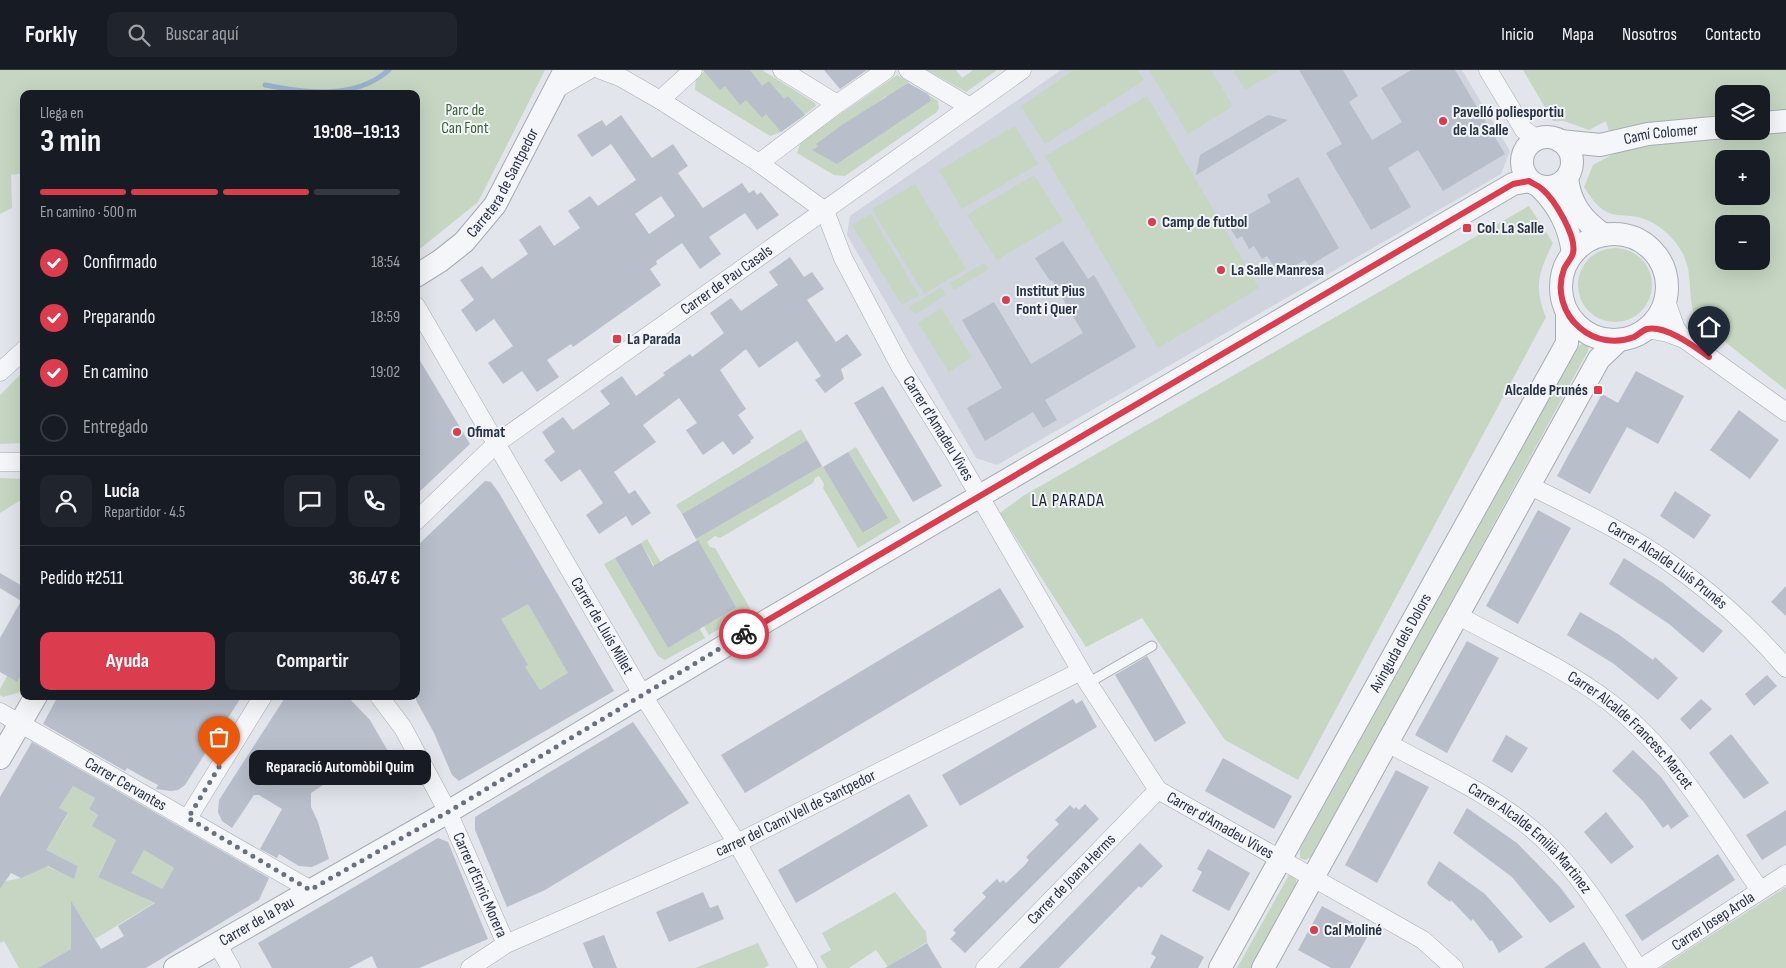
<!DOCTYPE html>
<html lang="es">
<meta charset="utf-8">
<style>
body{margin:0;font-family:"Sofia Sans Condensed",sans-serif;background:#20242c;color:#f1f3f6;height:100vh;display:flex;flex-direction:column;font-size:19px;white-space:nowrap}
*{box-sizing:border-box;margin:0}
p{font-size:16px;color:#9ea1a6}
.icon{flex:none;width:28px;height:28px;fill:none;stroke:currentColor;stroke-width:2;stroke-linecap:round;stroke-linejoin:round}
.map{position:relative;flex:1;overflow:hidden}
.details{position:absolute;left:20px;top:20px;width:400px;height:610px;display:flex;flex-direction:column;background:#171b24;border-radius:10px;box-shadow:0 5px 20px #0002}
.details>*{flex:none}
.buttons{position:absolute;left:1715px;top:15px;display:grid;gap:10px}
.buttons a{display:grid;place-items:center;width:55px;height:55px;border-radius:10px;background:#171b24;box-shadow:0 5px 20px #0002;font-size:25px}
.pin{position:absolute;display:grid;place-items:center;width:42px;height:42px;color:#fff;margin:-51px -21px;border-radius:50% 50% 50% 0;rotate:-45deg;box-shadow:0 0 5px #0007}
.pin .icon{rotate:45deg}
.courier{position:absolute;display:grid;place-items:center;width:50px;height:50px;margin:-25px;border:4px solid #db3c4e;border-radius:50%;background:#fff;color:#222;box-shadow:0 1px 6px #0007}
.bubble{position:absolute;height:35px;border-radius:10px;background:#171b24;box-shadow:0 5px 20px #0002;font-size:16px;font-weight:700;line-height:35px;text-align:center}
.summary em{font-style:normal;font-weight:700}
.summary div{display:flex;flex-direction:column-reverse}
.summary{display:flex;align-items:center;justify-content:space-between;height:85px;padding:0 20px}
h1{font-size:32px;font-weight:700;line-height:38px}
.bar{display:grid;grid-template-columns:repeat(4,1fr);gap:8px 5px;align-content:center;height:60px;padding:0 20px}
.bar i{height:6px;border-radius:4px;background:#363941}
.bar .active{background:#db3c4e}
.bar p{grid-column:span 4}
.line{display:flex;align-items:center;gap:12px;padding:0 20px;border-top:1px solid #363941}
.line div{flex:1}
.round{display:grid;place-items:center;flex:none;width:52px;height:52px;border-radius:10px;background:#20242c}
ol{padding:0 20px;list-style:none}
li{display:flex;align-items:center;gap:15px;height:55px}
li p{margin-inline-start:auto}
li .icon{padding:5px;border-radius:50%;background:#db3c4e;color:#fff;stroke-width:4}
li:last-child{color:#9ea1a6}
li i{width:28px;height:28px;border:2px solid #363941;border-radius:50%}
.primary-button{display:flex;gap:10px;margin-top:auto;padding:10px 20px}
.primary-button a{flex:1;height:58px;border-radius:10px;background:#db3c4e;color:#fff;font-size:20px;font-weight:700;line-height:58px;text-align:center}
.primary-button a+a{background:#20242c;color:#f1f3f6}
header{display:flex;align-items:center;gap:30px;box-sizing:border-box;height:70px;padding:0 25px;background:#171b24;border-bottom:1px solid #363941}
header strong{font-size:24px}
nav{display:flex;gap:28px;margin-inline-start:auto;font-size:18px}
.search{width:350px;height:45px;background:#20242c;display:flex;align-items:center;gap:12px;box-sizing:border-box;padding:0 18px;border-radius:10px;color:#9ea1a6;font-size:19px}
.map>svg:first-child{display:block}
.built{fill:#cfd4de}
.green{fill:#c6d6c2;fill-rule:evenodd}
.lines{fill:none;stroke-linecap:round;stroke-linejoin:round}
.stream{stroke:#9ab1cf;stroke-width:5}
.building{fill:#b8beca;fill-rule:evenodd}
.service-casing{stroke:#a6acb6;stroke-width:11}
.minor-casing{stroke:#a6acb6;stroke-width:19}
.tertiary-casing{stroke:#a6acb6;stroke-width:24}
.service{stroke:#f5f6f9;stroke-width:9}
.minor{stroke:#f5f6f9;stroke-width:18}
.tertiary{stroke:#f5f6f9;stroke-width:22}
.done{stroke:#69717f;stroke-width:5;stroke-dasharray:0 9}
.route{stroke:#db3c4e;stroke-width:6}
.poi-dot{fill:#db3c4e;stroke:#f2f4f8;stroke-width:2}
.labels{text-anchor:middle;dominant-baseline:central;stroke-width:4;stroke-linejoin:round;paint-order:stroke}
.park-label{font-size:16px;fill:#3b6234;stroke:#f2f4f8}
.poi-label{font-size:16px;font-weight:bold;fill:#283245;stroke:#f2f4f8;text-anchor:start}
.street-label{font-size:16px;fill:#283245;stroke:#f2f4f8}
.neighbourhood-label{font-size:18px;letter-spacing:1px;fill:#1a2336;stroke:#f2f4f8}
</style>
<header>
<strong>Forkly</strong>
<div class="search"><svg class="icon" aria-label="search" viewBox="0 0 24 24"><circle cx="10" cy="10" r="6"/><path d="M15 15l6 6"/></svg>Buscar aquí</div>
<nav><a>Inicio</a><a>Mapa</a><a>Nosotros</a><a>Contacto</a></nav>
</header>
<div class="map">
<svg width="1786" height="898" viewBox="0 0 1786 898">
<rect width="100%" height="100%" fill="#e2e5eb"/>
<path class="built" d="M1061 0H1462L1510 81 1501 104 997 395 976 388 847 165 850 146Z"/>
<path class="green" d="M0 0H545L478 132 416 182V24H24V103L11 105 12 138 0 144Z
M706 0H762L815 33 816 36 781 62 770 66 695 20 696 9Z
M927 0H956L962 8 973 0H997L966 22Z
M1074 0H1137L1144 10 1045 74 1021 36Z
M1149 0H1211L1233 36 1188 64Z
M1233 0H1278V1L1245 20Z
M1523 0H1786V320L1696 249C1686 227 1695 201 1680 179 1671 164 1655 151 1638 147 1628 145 1617 147 1607 142 1596 137 1591 127 1584 117L1593 95 1615 83 1606 51 1589 60 1564 51H1553ZM1724 24H1761V61H1724ZM1724 89H1761V126H1724ZM1724 154H1761V191H1724Z
M897 5 909 12 887 28 886 26 818 76 814 78 828 89 832 87 837 94 931 31 927 24 938 31 939 38 937 42 845 106 834 105 797 83 801 71Z
M1147 26 1259 218 1158 278 1045 86Z
M1015 56 1038 94 962 139 939 100Z
M1034 105 1063 151 997 190 967 145Z
M915 114 966 199 924 224 872 139Z
M1529 136 1553 173C1539 202 1533 216 1546 247L1298 710 1225 670 1142 548 1086 577 1000 443 1023 426Z
M871 144 919 225 902 235 852 155Z
M1578 215a37 37 0 1 1 74 0a37 37 0 1 1-74 0Z
M984 193 989 199 954 220 950 213Z
M941 217 946 225 915 244 909 237Z
M941 238 972 287 949 302 918 253Z
M1585 273 1589 275 1588 281 1313 786 1305 790 1300 788V779L1578 276Z
M24 301V347L21 348 23 373 0 374V325Z
M801 359 807 370 682 444 676 435Z
M856 377 901 452 858 478 823 418 824 414 819 406 815 408 813 413 720 468 715 466 707 472 710 477 715 478 751 540 709 565 664 489 672 485 711 551 736 537 696 469 822 396 864 463 888 448 848 382Z
M0 408 24 409V428L0 443Z
M647 469 705 568 665 590 658 586 604 494 615 488 668 578 693 563 641 473Z
M511 521 528 534 571 607 559 609 540 620 491 555Z
M24 601V621L3 627 0 625V619L7 606 17 612Z
M73 716 95 728 89 739 98 745 93 756 116 770 98 806 124 800 144 780 174 798 159 824 149 819 144 828 154 833 95 869 78 842 71 847V879L38 898H19L4 871 0 873V816L6 811 21 808 48 759 56 764 68 744 59 738ZM56 785 78 796 74 808 46 796Z
M1289 805 1296 809V815L1251 898H1237Z
M1786 817V898H1660Z
M895 822 926 862 927 872 888 897 876 880 849 898H827L820 886 831 880 822 863Z
M758 873 769 895 764 898H695Z"/>
<g class="lines">
<path class="stream" d="M265 15C306 23 355 30 389 0"/>
</g>
<path class="building" d="M703 0H750L762 16 769 11 784 29 788 26 805 45 781 62 766 44 762 48 746 30 740 35 725 16 720 20Z
M824 0H867L840 19Z
M1299 0H1343L1358 26 1349 32 1372 70 1402 52 1381 18 1411 0H1455L1505 84 1443 121 1418 80 1388 98 1411 137 1371 160 1326 83 1342 74Z
M908 13 928 24 931 31 837 94 812 80 818 76 816 74 842 55Z
M621 45 652 88 673 74 688 96 678 103 703 138 742 113 749 123 754 120 757 125 761 122 779 145 757 160 745 143 709 167 721 184 700 199 682 173 656 191 657 194 650 199 661 215 573 277 571 274 547 290 559 307 537 322 522 301 503 314 488 293 513 276 494 249 476 262 461 240 474 230 460 210 482 196 492 209 528 184 519 170 540 155 554 176 580 158 568 141 590 126 598 136 636 110 611 74 592 87 577 65 602 50 606 56ZM661 126 675 146 649 164 635 144Z
M1268 45 1288 50 1196 105 1200 85Z
M1298 107 1339 178 1309 196 1305 190 1284 202 1280 195 1275 198 1267 186 1262 189 1254 176 1249 179 1242 166 1237 169 1229 156 1271 132 1267 125Z
M1063 171 1088 209 1094 205 1136 277 1045 330 1057 350 1043 358 1033 342 985 371 967 338 1002 318 962 250 994 232 1031 294 1083 263 1052 210 1050 211 1035 188Z
M790 187 804 207 812 202 824 219 807 230 836 272 847 264 862 285 841 299 844 309 825 323 815 310 821 306 797 271 759 298 746 279 720 300 746 339 738 345 754 368 750 371 751 372 733 385 723 371 703 385 686 360 697 353 679 328 643 355 656 372 614 402 629 424 635 420 651 443 632 456 626 446 599 464 586 445 603 433 580 399 561 412 544 390 555 382 542 362 563 347 573 360 610 334 600 321 622 306 636 326 665 305 663 303 690 284 692 287 724 263 710 243 731 228 741 241 778 215 769 202Z
M416 284 470 374 416 425Z
M1636 301 1684 326 1658 374 1627 357 1590 424 1557 406 1602 324 1618 333Z
M883 316 942 416 913 432 854 333Z
M1739 340 1779 370 1750 409 1710 380Z
M807 370 822 396 696 469 682 444Z
M848 382 888 448 863 463 823 397Z
M485 411 491 412 499 423 614 621 459 711 452 705 434 663 416 630V477ZM528 534 568 603 540 620 525 597 528 595 501 549Z
M1675 421 1711 445 1694 469 1660 446Z
M1538 440 1571 458 1518 554 1486 536Z
M698 470 736 537 668 578 615 488 641 473 653 496Z
M1624 488 1663 513 1723 561 1703 583 1669 554 1609 514Z
M0 503 24 517V601L17 612 0 602V568L21 531 0 518Z
M1786 516V546L1771 532Z
M1000 518 1024 557 745 723 721 685Z
M1580 542 1618 564 1653 590 1655 587 1678 608 1658 630 1614 594 1567 565Z
M1467 571 1499 588 1447 683 1415 665Z
M1147 586 1186 653 1155 672 1115 605Z
M1767 605 1777 616 1754 636 1745 624Z
M58 626H242L185 715 178 720 171 721 156 719 158 715 143 707 127 698 125 701 43 654Z
M286 626H347L370 650 389 683 353 695 311 723V737L318 752 329 789 312 797 299 796 279 784 277 788 260 779 282 739 259 725H254L232 758 222 751 218 742 219 730Z
M1073 629 1076 634 1082 630 1097 657 960 736 942 705Z
M1701 629 1712 639 1690 660 1680 649Z
M633 652 689 733 545 820 507 837 475 760V747Z
M1731 664 1769 713 1744 729 1709 683Z
M1506 665 1528 678 1512 703 1492 691Z
M32 672 269 808 259 830 146 898H38L71 879V831L101 879 124 866 118 856 155 833 98 807 116 770 92 756 98 745 89 739 95 728 73 716 59 738 68 743 46 780 78 796 74 809 48 796 21 808 11 803 0 819V727ZM144 780 174 798 162 819 131 803Z
M1633 680 1661 707 1689 746 1671 759 1668 754 1663 758 1643 731 1612 701Z
M1223 688 1292 726 1274 759 1205 721Z
M1396 700 1429 717 1377 813 1345 795Z
M909 724 928 756 796 833 778 800Z
M1085 734 1099 749 965 883 950 869 956 863 953 860 986 827 982 823 997 809 1000 813 1003 810 1006 813 1024 796 1029 790 1026 787 1059 754 1055 750 1070 735 1074 739 1076 737 1079 740Z
M1467 738 1517 773 1560 817 1575 837 1550 853 1512 807 1453 763Z
M1786 740V775L1762 790 1746 765Z
M1606 742 1634 777 1611 794 1584 762Z
M438 768 448 772 488 869 419 898H377L372 886 349 898H272L258 873Z
M1140 773 1163 796 1141 818 1139 816 1059 898H1019Z
M1208 779 1250 803 1229 841 1192 821 1202 802 1197 799Z
M1718 784 1735 810 1642 871 1625 845Z
M1439 791 1485 824 1523 867 1499 883 1492 870 1490 871 1473 849 1471 851 1451 830 1450 832 1429 816 1427 813Z
M703 822 710 838 718 835 724 849 669 872 656 842Z
M1322 836 1370 862 1350 898H1331L1298 880Z
M1161 864 1204 887 1198 898H1150L1156 887 1151 884Z
M604 865 617 898H593L583 873Z
M1584 872 1601 898H1544L1566 883Z
M927 873 942 898H885L914 881Z"/>
<g class="lines">
<defs>
<path id="service" d="M1088 613 1152 576"/>
<g id="minor">
<path id="s1" d="M601 0 620 7 660 30 759 93 825 141 843 188 900 296 955 384 1088 613 1158 720 1423 870 1454 898"/>
<path d="M782 0 837 34"/>
<path d="M908 0 970 37"/>
<path d="M1488 0 1524 60 1537 69"/>
<path d="M558 18 589 0"/>
<path d="M660 30 693 0"/>
<path d="M759 93 837 34 886 0"/>
<path d="M1666 231 1676 259 1684 269"/>
<path id="s2" d="M416 236 642 624 737 773 808 898"/>
<path d="M1647 259 1668 263 1684 269 1786 342"/>
<path d="M0 302 24 280"/>
<path d="M0 392H24"/>
<path id="s3" d="M1530 416C1561 431 1592 446 1622 463 1683 497 1741 545 1786 598"/>
<path id="s4" d="M416 451 497 373 1022 0"/>
<path id="s5" d="M1459 546C1508 573 1563 597 1608 631 1674 681 1714 754 1760 820"/>
<path id="s6" d="M379 626 403 658 448 742 506 874"/>
<path id="s7" d="M0 642 311 820"/>
<path id="s8" d="M1389 674C1441 702 1497 727 1541 767 1581 804 1609 852 1638 898"/>
<path d="M188 748 263 626"/>
<path d="M217 874 231 898"/>
<path id="s9" d="M470 898 506 874 737 773 1081 601"/>
<path id="s10" d="M985 898 1158 720"/>
<path id="s11" d="M1641 898 1786 804"/>
</g>
<g id="tertiary">
<path d="M1761 53 1786 51"/>
<circle cx="1547" cy="92" r="25"/>
<path id="s12" d="M1560 71 1600 75 1648 64 1724 57"/>
<path d="M1567 108C1570 134 1582 150 1604 165"/>
<path d="M1540 117C1559 136 1569 156 1573 183"/>
<circle cx="1614" cy="217" r="53"/>
<path id="s13" d="M416 206 440 191 464 172 495 135 565 0"/>
<path d="M0 688 36 626"/>
<path id="s14" d="M175 898 448 742 768 550 1513 114 1529 111"/>
<path id="s15" d="M1220 898 1567 273V243"/>
<path d="M1263 898 1599 289 1619 270"/>
</g>
</defs>
<use href="#service" class="service-casing"/>
<use href="#minor" class="minor-casing"/>
<use href="#tertiary" class="tertiary-casing"/>
<use href="#service" class="service"/>
<use href="#minor" class="minor"/>
<use href="#tertiary" class="tertiary"/>
</g>
<g class="lines">
<path class="done" d="M219 697 188 748 310 820 448 742 744 564"/>
<path class="route" d="M744 564 1513 114 1529 111C1533 114 1538 115 1542 119 1554 129 1577 166 1573 183 1572 188 1566 194 1564 199 1556 220 1563 244 1580 258 1595 271 1616 274 1634 267 1638 265 1643 260 1647 259 1666 255 1695 277 1709 287"/>
</g>
<g class="poi-dot">
<circle cx="1443" cy="51" r="5"/>
<circle cx="1152" cy="152" r="5"/>
<rect x="1462" y="153" width="10" height="10" rx="2.5"/>
<circle cx="1221" cy="200" r="5"/>
<circle cx="1006" cy="230" r="5"/>
<rect x="612" y="264" width="10" height="10" rx="2.5"/>
<rect x="1593" y="315" width="10" height="10" rx="2.5"/>
<circle cx="457" cy="362" r="5"/>
<circle cx="1314" cy="860" r="5"/>
</g>
<g class="labels">
<g class="park-label">
<text x="465" y="40">Parc de<tspan x="465" dy="18">Can Font</tspan></text>
</g>
<g class="poi-label">
<text x="1453" y="42">Pavelló poliesportiu<tspan x="1453" dy="18">de la Salle</tspan></text>
<text x="1162" y="152">Camp de futbol</text>
<text x="1477" y="158">Col. La Salle</text>
<text x="1231" y="200">La Salle Manresa</text>
<text x="1016" y="221">Institut Pius<tspan x="1016" dy="18">Font i Quer</tspan></text>
<text x="627" y="269">La Parada</text>
<text x="1588" y="320" text-anchor="end">Alcalde Prunés</text>
<text x="467" y="362">Ofimat</text>
<text x="1324" y="860">Cal Moliné</text>
</g>
<g class="street-label">
<text stroke="none"><textPath href="#s12" startOffset="102">Camí Colomer</textPath></text>
<text stroke="none"><textPath href="#s13" startOffset="130">Carretera de Santpedor</textPath></text>
<text stroke="none"><textPath href="#s4" startOffset="394">Carrer de Pau Casals</textPath></text>
<text stroke="none"><textPath href="#s1" startOffset="511">Carrer d'Amadeu Vives</textPath></text>
<text stroke="none"><textPath href="#s3" startOffset="159">Carrer Alcalde Lluís Prunés</textPath></text>
<text stroke="none"><textPath href="#s2" startOffset="370">Carrer de Lluís Millet</textPath></text>
<text stroke="none"><textPath href="#s15" startOffset="372">Avinguda dels Dolors</textPath></text>
<text stroke="none"><textPath href="#s5" startOffset="208">Carrer Alcalde Francesc Marcet</textPath></text>
<text stroke="none"><textPath href="#s7" startOffset="145">Carrer Cervantes</textPath></text>
<text stroke="none"><textPath href="#s9" startOffset="361">carrer del Camí Vell de Santpedor</textPath></text>
<text stroke="none"><textPath href="#s1" startOffset="1006">Carrer d'Amadeu Vives</textPath></text>
<text stroke="none"><textPath href="#s8" startOffset="171">Carrer Alcalde Emilià Martinez</textPath></text>
<text stroke="none"><textPath href="#s10" startOffset="124">Carrer de Joana Herms</textPath></text>
<text stroke="none"><textPath href="#s6" startOffset="215">Carrer d'Enric Morera</textPath></text>
<text stroke="none"><textPath href="#s14" startOffset="94">Carrer de la Pau</textPath></text>
<text stroke="none"><textPath href="#s11" startOffset="86">Carrer Josep Arola</textPath></text>
</g>
<g class="neighbourhood-label">
<text x="1068" y="430">LA PARADA</text>
</g>
</g>
</svg>
<div class="buttons">
<a><svg class="icon" aria-label="layers" viewBox="0 0 24 24"><path d="M12 4l9 5-9 5-9-5zM3 14l9 5 9-5"/></svg></a>
<a>+</a>
<a>−</a>
</div>
<div class="pin" style="left:219px;top:697px;background:#ea580c"><svg class="icon" aria-label="bag" viewBox="0 0 24 24"><path d="M5 8h14l-1 12H6zM9 8a3 3 0 0 1 6 0"/></svg></div>
<div class="pin" style="left:1709px;top:287px;background:#1f2937"><svg class="icon" aria-label="home" viewBox="0 0 24 24"><path d="M3 11l9-7 9 7M6 9v11h12V9"/></svg></div>
<div class="courier" style="left:744px;top:564px"><svg class="icon" aria-label="bike" viewBox="0 0 24 24"><circle cx="6" cy="16" r="4"/><circle cx="18" cy="16" r="4"/><path d="M6 16l4-8h5l3 8M10 8l3 8H6M13 5h3"/></svg></div>
<div class="bubble" style="left:249px;top:680px;width:182px">Reparació Automòbil Quim</div>
<section class="details">
<div class="summary"><div><h1>3 min</h1><p>Llega en</p></div><em>19:08–19:13</em></div>
<div class="bar"><i class="active"></i><i class="active"></i><i class="active"></i><i></i><p>En camino · 500 m</p></div>
<ol>
<li><svg class="icon" aria-label="check" viewBox="0 0 24 24"><path d="M5 12l5 5 9-10"/></svg>Confirmado<p>18:54</p></li>
<li><svg class="icon" aria-label="check" viewBox="0 0 24 24"><path d="M5 12l5 5 9-10"/></svg>Preparando<p>18:59</p></li>
<li><svg class="icon" aria-label="check" viewBox="0 0 24 24"><path d="M5 12l5 5 9-10"/></svg>En camino<p>19:02</p></li>
<li><i></i>Entregado</li>
</ol>
<div class="line" style="height:90px"><a class="round"><svg class="icon" aria-label="person" viewBox="0 0 24 24"><circle cx="12" cy="8" r="4"/><path d="M4 21q1-7 8-7t8 7"/></svg></a><div><b>Lucía</b><p>Repartidor · 4.5</p></div><a class="round"><svg class="icon" aria-label="chat" viewBox="0 0 24 24"><path d="M4 5h16v11H9l-5 4z"/></svg></a><a class="round"><svg class="icon" aria-label="phone" viewBox="0 0 24 24"><path d="M5 4h4l2 5-3 2q2 4 5 5l2-3 5 2v4C11 20 4 13 5 4z"/></svg></a></div>
<div class="line" style="height:65px"><div>Pedido #2511</div><b>36.47 €</b></div>
<div class="primary-button"><a>Ayuda</a><a>Compartir</a></div>
</section>
</div>
